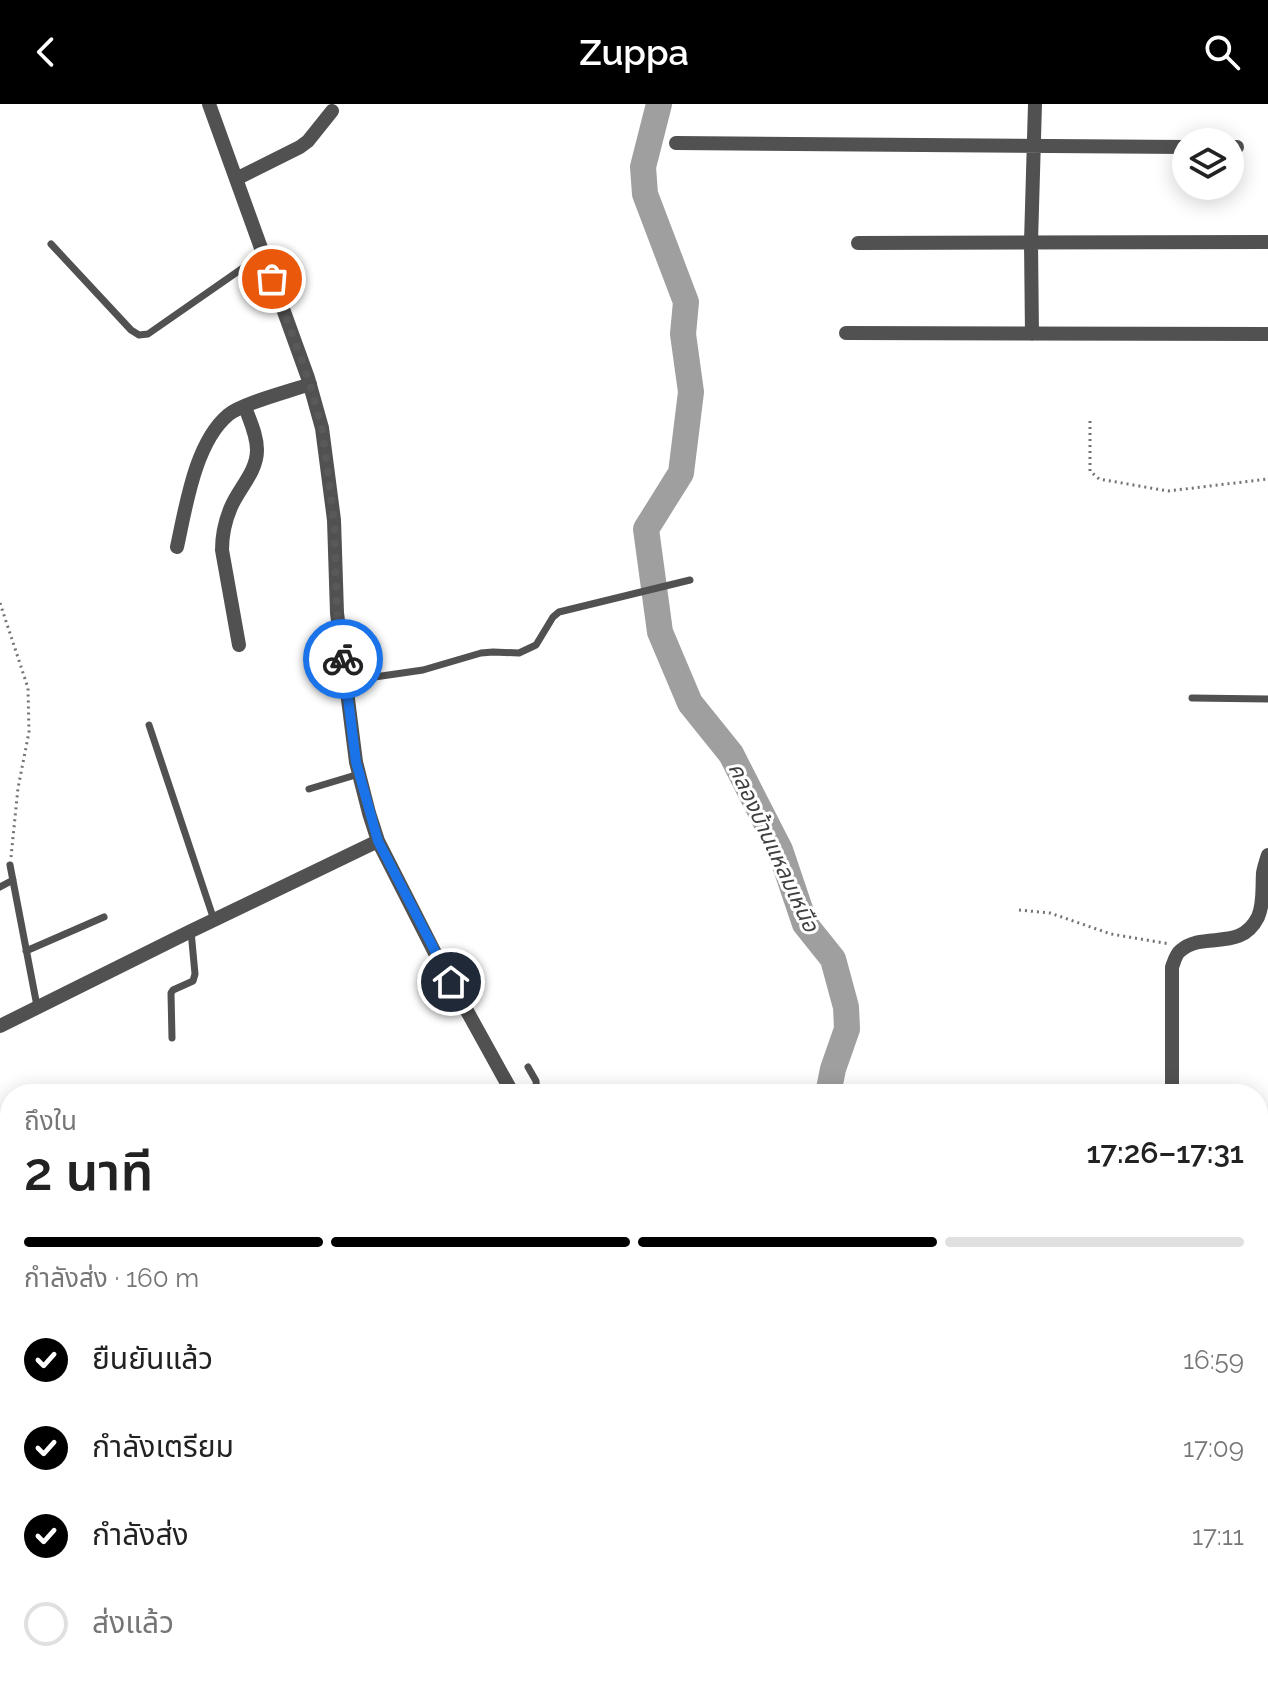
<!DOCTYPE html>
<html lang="th">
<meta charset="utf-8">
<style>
body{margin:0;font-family:Raleway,"Noto Sans Thai",sans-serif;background:#f2f2f2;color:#222;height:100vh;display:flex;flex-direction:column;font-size:30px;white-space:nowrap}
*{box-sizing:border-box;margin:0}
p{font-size:26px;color:#767676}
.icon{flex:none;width:44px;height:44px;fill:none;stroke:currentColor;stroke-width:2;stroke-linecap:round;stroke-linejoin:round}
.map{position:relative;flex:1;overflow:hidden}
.side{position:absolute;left:0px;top:980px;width:1268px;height:600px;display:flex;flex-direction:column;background:#fff;border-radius:32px 32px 0 0;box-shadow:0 4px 20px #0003}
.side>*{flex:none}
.buttons{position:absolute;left:1172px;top:24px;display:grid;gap:16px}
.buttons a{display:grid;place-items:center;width:72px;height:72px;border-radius:50%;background:#fff;box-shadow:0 4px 20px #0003;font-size:40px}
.pin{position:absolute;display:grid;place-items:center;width:68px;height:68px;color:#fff;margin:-34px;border:4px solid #fff;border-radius:50%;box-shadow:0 2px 8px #0007}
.courier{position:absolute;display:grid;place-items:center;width:80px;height:80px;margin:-40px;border:6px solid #1a73e8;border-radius:50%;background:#fff;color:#222;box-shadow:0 2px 10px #0007}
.headline em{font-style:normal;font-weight:600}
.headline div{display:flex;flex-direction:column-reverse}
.headline{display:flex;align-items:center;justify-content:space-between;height:136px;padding:0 24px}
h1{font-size:52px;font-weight:600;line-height:60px}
.bar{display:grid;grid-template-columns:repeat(4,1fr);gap:12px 8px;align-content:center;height:96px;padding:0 24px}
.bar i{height:10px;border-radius:6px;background:#e0e0e0}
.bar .on{background:#000}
.bar p{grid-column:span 4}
ol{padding:0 24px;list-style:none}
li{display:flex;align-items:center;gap:24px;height:88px}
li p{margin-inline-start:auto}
li .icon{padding:8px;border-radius:50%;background:#000;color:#fff;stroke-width:4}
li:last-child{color:#767676}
li i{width:44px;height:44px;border:4px solid #e0e0e0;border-radius:50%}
header{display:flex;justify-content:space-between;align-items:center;height:104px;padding:0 24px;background:#000;color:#fff;font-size:36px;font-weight:600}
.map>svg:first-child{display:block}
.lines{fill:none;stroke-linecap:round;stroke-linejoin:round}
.river{stroke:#9f9f9f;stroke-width:26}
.path{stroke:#737373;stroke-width:3;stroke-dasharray:2 4;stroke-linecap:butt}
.service{stroke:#515151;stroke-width:7}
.minor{stroke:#515151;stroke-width:14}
.done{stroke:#595959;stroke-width:8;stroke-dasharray:0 14.4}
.route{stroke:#1a73e8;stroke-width:10}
.labels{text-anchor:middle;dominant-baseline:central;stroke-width:6;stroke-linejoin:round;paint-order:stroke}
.water-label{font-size:22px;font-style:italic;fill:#404040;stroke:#fff}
</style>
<header><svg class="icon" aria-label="back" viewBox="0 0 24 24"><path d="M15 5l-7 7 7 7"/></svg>Zuppa<svg class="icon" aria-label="search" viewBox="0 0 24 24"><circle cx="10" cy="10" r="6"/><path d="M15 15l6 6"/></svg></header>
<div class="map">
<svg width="1268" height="1580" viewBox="0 0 1268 1580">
<rect width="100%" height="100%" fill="#fff"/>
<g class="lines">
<path class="river" d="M659 0 643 63 645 90 686 198 683 230 691 288 681 369 646 425 660 528 690 599 731 650 780 746 805 820 833 855 846 903 847 925 833 965 828 990
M920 1570V1580"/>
<path class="path" d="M1090 317V367L1099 375 1168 387 1268 375
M0 499 28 584 29 628 18 684 11 753
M1019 806 1050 809 1111 830 1170 840"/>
<path class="service" d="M51 140 131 226 139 231 148 230 263 150
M347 577 423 566 481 549 493 548 519 549 536 541 553 513 559 508 690 476
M1192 594 1268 595
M149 621 214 816
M309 685 359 670
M10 761 37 902
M0 783 13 776
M26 847 104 813
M172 934 171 889 173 886 193 877 195 870 191 827
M528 963 536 977 537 990
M0 1306 1 1305
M1039 1570 1040 1580"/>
<path class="minor" d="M209 0 308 274 322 324 334 416 337 509 356 658 369 709 378 737 436 851 513 990
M676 39 1186 43
M1230 43H1237
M236 75 300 43 308 37 332 7
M858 139 1268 138
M846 229 1268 230
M1032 230 1031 138 1035 0
M177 443C186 402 195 339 228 311 242 299 291 287 310 280
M239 541 222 446C222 432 225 417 231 403 239 384 257 368 257 346 257 331 250 317 245 303
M0 922 191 827 378 737
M1172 990V863C1174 858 1176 850 1180 847 1204 826 1240 849 1258 813 1264 799 1262 784 1263 769 1264 763 1266 757 1268 751
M1258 1091 1268 1089
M1258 1233 1268 1288
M1258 1370 1268 1368
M1258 1484H1268
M0 1529 10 1527
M369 1570 371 1580
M680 1580 692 1570"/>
</g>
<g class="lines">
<path class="done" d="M272 175 308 274 322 324 334 416 337 509 343 555"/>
<path class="route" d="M343 555 356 658 378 737 451 878"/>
</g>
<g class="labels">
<g class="water-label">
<text transform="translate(774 743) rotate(65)">คลองบ้านแหลมเหนือ</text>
</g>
</g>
</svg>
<div class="buttons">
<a><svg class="icon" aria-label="layers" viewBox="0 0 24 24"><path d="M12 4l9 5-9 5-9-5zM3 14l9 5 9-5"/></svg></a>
</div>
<div class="pin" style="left:272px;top:175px;background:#ea580c"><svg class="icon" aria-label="bag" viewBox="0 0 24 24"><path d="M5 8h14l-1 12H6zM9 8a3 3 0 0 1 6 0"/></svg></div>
<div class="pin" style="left:451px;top:878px;background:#1f2937"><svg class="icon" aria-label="home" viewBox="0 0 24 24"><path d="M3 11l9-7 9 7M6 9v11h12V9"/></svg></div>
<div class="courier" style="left:343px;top:555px"><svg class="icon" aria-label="bike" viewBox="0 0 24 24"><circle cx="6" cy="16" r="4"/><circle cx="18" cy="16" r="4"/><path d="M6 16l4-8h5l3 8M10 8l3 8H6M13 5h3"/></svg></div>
<section class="side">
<div class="headline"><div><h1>2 นาที</h1><p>ถึงใน</p></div><em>17:26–17:31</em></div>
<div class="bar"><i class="on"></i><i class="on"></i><i class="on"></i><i></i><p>กำลังส่ง · 160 m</p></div>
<ol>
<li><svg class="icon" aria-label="check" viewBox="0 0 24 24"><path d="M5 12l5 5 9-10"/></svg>ยืนยันแล้ว<p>16:59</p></li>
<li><svg class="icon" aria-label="check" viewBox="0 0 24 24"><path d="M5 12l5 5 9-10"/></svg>กำลังเตรียม<p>17:09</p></li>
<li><svg class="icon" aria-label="check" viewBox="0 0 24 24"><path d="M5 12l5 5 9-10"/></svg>กำลังส่ง<p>17:11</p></li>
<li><i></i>ส่งแล้ว</li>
</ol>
</section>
</div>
